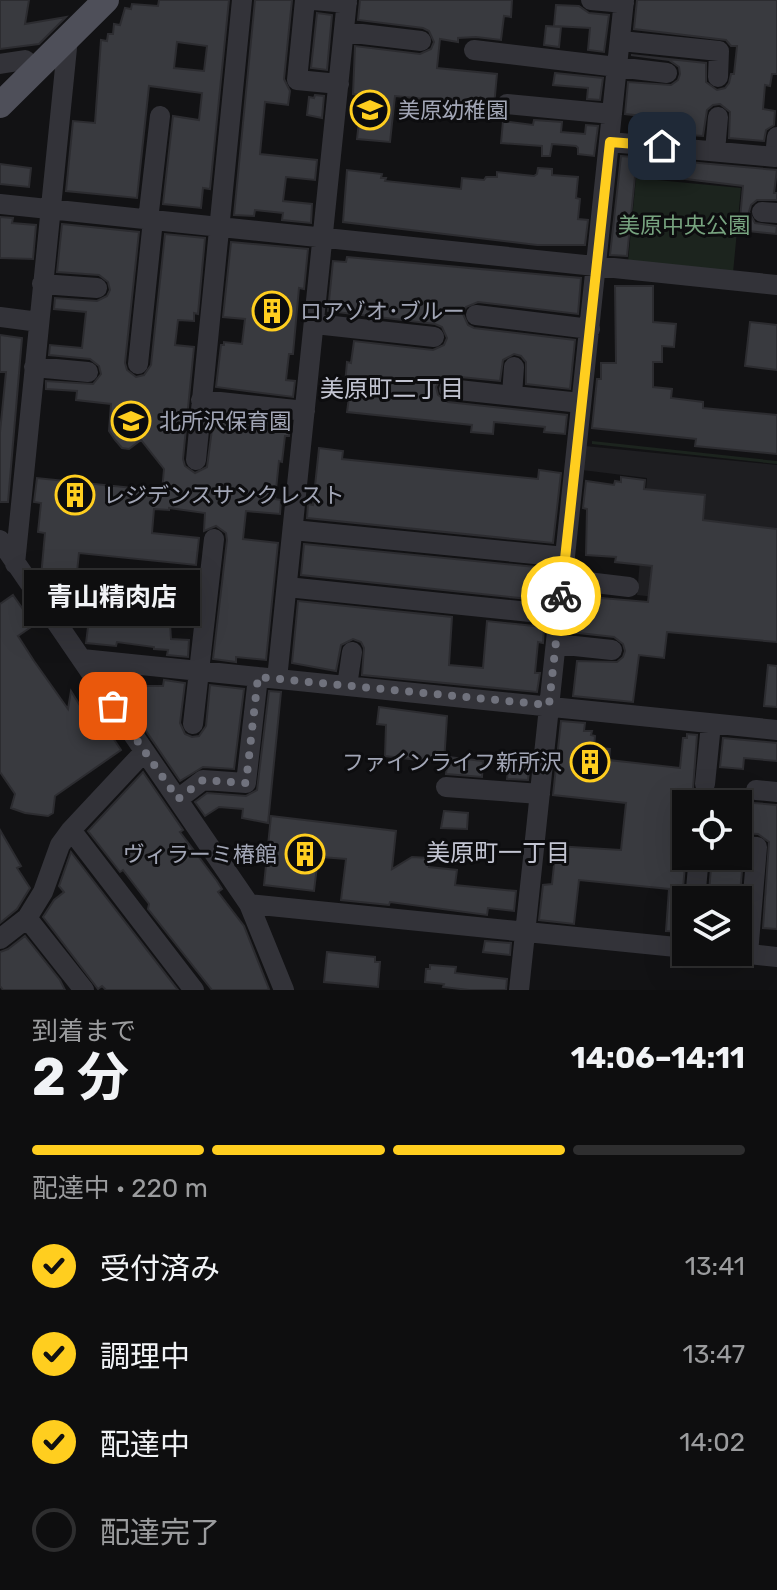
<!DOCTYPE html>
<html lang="ja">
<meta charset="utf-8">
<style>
body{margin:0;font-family:Rubik,"Noto Sans JP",sans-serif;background:#1c1c1d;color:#f1f3f6;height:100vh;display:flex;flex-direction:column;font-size:30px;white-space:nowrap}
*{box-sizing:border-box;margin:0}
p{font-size:26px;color:#9b9c9e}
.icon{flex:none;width:44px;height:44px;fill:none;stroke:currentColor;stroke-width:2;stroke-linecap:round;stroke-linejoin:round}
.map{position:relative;height:990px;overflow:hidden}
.drawer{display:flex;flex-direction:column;background:#0e0e0f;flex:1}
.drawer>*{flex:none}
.buttons{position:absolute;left:672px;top:790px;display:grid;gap:16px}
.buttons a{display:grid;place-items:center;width:80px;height:80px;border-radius:0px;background:#0e0e0f;box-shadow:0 8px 32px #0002,0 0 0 2px #2e2e2f;font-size:40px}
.pin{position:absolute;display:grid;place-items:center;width:68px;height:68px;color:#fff;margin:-34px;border-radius:16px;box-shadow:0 4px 12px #0006}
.courier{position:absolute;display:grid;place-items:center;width:80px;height:80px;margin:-40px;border:6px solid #ffce1f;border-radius:50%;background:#fff;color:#222;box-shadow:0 2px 10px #0007}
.bubble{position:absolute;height:56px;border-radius:0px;background:#0e0e0f;box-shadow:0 8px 32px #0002,0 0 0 2px #2e2e2f;font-size:26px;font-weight:700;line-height:56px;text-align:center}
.head em{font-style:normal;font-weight:700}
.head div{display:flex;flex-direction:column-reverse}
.head{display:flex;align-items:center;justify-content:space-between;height:136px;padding:0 32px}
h1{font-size:52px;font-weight:700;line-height:60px}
.bar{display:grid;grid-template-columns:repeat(4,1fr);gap:12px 8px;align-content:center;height:96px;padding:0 32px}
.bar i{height:10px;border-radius:6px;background:#2e2e2f}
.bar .selected{background:#ffce1f}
.bar p{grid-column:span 4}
ol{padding:0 32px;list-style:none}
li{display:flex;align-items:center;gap:24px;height:88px}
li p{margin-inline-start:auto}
li .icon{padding:8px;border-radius:50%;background:#ffce1f;color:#111;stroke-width:4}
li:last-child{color:#9b9c9e}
li i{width:44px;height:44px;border:4px solid #2e2e2f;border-radius:50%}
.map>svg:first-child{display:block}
.built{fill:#1e1e21}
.green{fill:#1c241e}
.building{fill:#393a3f;stroke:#2c2c30;stroke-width:2;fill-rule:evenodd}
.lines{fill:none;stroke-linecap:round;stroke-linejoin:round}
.minor{stroke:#333339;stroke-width:20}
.major{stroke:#4e4f59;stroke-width:26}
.done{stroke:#70727d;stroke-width:8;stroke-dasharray:0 14.4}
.route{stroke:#ffce1f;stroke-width:10}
.labels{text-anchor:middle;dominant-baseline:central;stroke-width:6;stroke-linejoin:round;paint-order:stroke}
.poi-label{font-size:22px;fill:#a2a6b6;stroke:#0d0d0f;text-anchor:start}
.park-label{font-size:22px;fill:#77a37f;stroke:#0d0d0f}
.neighbourhood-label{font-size:24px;fill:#c3c5d2;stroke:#0d0d0f}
</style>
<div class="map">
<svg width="777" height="990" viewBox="0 0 777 990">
<rect width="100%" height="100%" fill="#121214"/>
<path class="built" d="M585 446 777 465V611L637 595 647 478 582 470Z"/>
<path class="green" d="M636 178 741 188 733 273 628 262Z
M592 441 777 461V464L592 444Z"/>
<path class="building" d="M0 0H29L25 24 66 17 39 44 0 49Z
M159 0H229L210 189 203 188 201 208 163 204 173 116 199 120 202 93 149 86 137 198 66 191 73 121 95 123 101 40 107 41 108 34H113L114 24 120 25 125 8 131 9 132 4 158 6ZM177 42 207 46 204 71 174 68Z
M255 0H292L284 79 290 91 288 105 265 102 260 154 317 160 315 180 286 177 283 201 312 204 311 223 282 220 283 213 255 210 254 216 234 215Z
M360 0H512L511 17 504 16 501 40 476 37 458 38V42L440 39 437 68 497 74 494 106 395 96 390 142 357 139 362 95 353 94 355 46 420 54 431 49 434 42 429 31 423 28 358 20Z
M637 0H777V74H772L770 86 765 85 763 109 775 111 774 125 766 130 764 141 729 138 730 112 720 104 713 105 707 110 703 136 659 133 661 118 625 114 628 82 671 85 678 80 680 74 679 67 669 60 631 55 706 63V82L717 90 725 88 729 83 731 74H734L737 46H731L726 40 634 29Z
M556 5 579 6 589 13 609 15 604 52 588 50 590 28 554 26Z
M317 13 332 15 327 70 311 68Z
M546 26 561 27 559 47 544 45Z
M555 73 603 78 600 100 587 99 588 88 553 85Z
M315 95 324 96 322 118 307 115 309 97 314 98Z
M534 120 562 122 561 132 585 134 586 125 598 126 594 156 578 154V148L576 146 552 144 550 156H542V146L501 143 503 121 533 125Z
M621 156 777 170 774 193H777V200H757L751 205 749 212 755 223 777 226 776 234 739 230 743 186 668 177V179L635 176 627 256 610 255Z
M0 164 31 168 29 187 0 184Z
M538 168 552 169V175L578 177 576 198 580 199 578 219 588 220 585 245H537L343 222 347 170 382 174 381 178H386L385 181 461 189 462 178 484 180 486 177H497V172L534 176 537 174Z
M0 217 13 218 12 223 36 225 33 259 0 258Z
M62 224 139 232 125 363 127 370 136 377 144 375 151 365 165 234 205 238 198 314 194 313V321L178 320 175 345 194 347 183 459 185 466 195 473 207 467 214 414 290 423 289 436H285L282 462 279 461 275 499 281 500 280 514 246 511 243 539 278 543 266 660 236 657V662L213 659 227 540 226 533 216 526 204 531 205 513 169 508V510L154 509 152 533 199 538 196 565 79 553 73 609 153 617 152 622 170 624 171 639 189 640 188 657 167 655 168 650 154 649V647L117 642 116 646 86 643 88 627 74 626 60 604V599L56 598 41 577 45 533 38 532 41 503 34 502 37 478 162 491 164 469 141 440 129 449 122 448 115 440 109 431 111 404 76 400 77 391 46 389V381L93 384 101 374 99 366 90 359 49 355 50 345 82 348 86 312 54 309 55 298 97 301 107 296 110 290 108 282 99 275 57 272Z
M231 242 308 249 304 289 299 288 293 354H289L286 380 295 381 293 397 216 387 221 345H224V342L242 344 245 319 223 317Z
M347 257 581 278 578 314 478 302 466 307 463 314 468 325 474 328 575 340 570 389 526 384V362L521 356 514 354 503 360 500 381 450 376 439 381 436 387 438 395 448 402 567 415 565 434 544 432 545 427 494 422 493 434 471 432 472 425 347 412 349 397 344 396 347 362 351 363 354 341 433 350 444 345 447 338 442 327 435 324 328 311 333 261 346 262Z
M615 286H653V322L676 324 674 347 662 346V362H653V387L672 389 671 398 703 402V408L777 415V454L695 446 696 439 592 428 597 379H601V363H616Z
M750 322 777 325V370L745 366Z
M0 335 22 338 8 502H0V432L6 372H0Z
M319 448 343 451 342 459 538 479 539 470 561 473 553 543 307 518 308 504 313 505Z
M621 477 645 480 644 489 705 495 703 520 777 529V642L667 632 664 658 639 655 633 702 573 696 577 661 617 662 623 657 625 651 623 644 614 637 570 632 573 602 590 604V597L648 602 652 566 615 562 616 557 586 555 587 509 583 508 586 481 614 485 615 481 621 482Z
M304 544 546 568 544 588 548 589 547 601 301 575Z
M13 595 34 625 18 636 34 661 68 709 71 691 89 720 97 714 121 750 55 796 53 813 48 816 25 813 11 808 15 794 0 772V604Z
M298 601 452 617 449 665 483 668 487 621 544 627 543 643 538 642 535 673H540L537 692 362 675 364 648 361 642 353 639 341 645 336 671 292 663Z
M768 665 777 666V707L764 706Z
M108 675 134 677 139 686H163L164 680 185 683 180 723 185 734 192 737 199 736 206 726 210 685 244 689 234 769 203 767 180 781Z
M269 691 281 692 268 823 242 818 243 809 219 807 205 816 195 802 207 793 246 796 257 790Z
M379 707 447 716 444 763 385 756 386 725 377 724Z
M561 721 585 723 584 731H592L591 735 595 736 594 748 610 749 609 760 680 768 683 738H687V734L697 735 693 789 698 795 707 796V804H686V855L682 899 686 909V932L666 931 669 889 579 880 574 924 539 920 543 885 552 884 556 846 621 850 626 803 553 795Z
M723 738 777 743V761L744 758 743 769 720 767Z
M510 753 531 755 528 780 507 779Z
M448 757 483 761 482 777 446 774Z
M143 772 183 830 180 832 217 881 222 889 218 892 244 926 269 989 267 990H212L148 909 149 904 123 870 120 872 88 831Z
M742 793 754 803 777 805V929L763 928 769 842 758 834 738 833Z
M444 811 468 813 467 829 441 828Z
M271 816 396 831 392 869 412 857 430 858 429 867 457 870 455 885 516 891 514 911 488 908 487 915 390 902 389 905 341 900 346 859 321 857 318 858 314 891 264 885Z
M0 830 21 866 17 868 30 888 17 909 0 923Z
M71 852 178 990H106L102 986 98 989 43 917 54 900 64 892 59 886Z
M712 856 743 859 738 918V900H726V893L709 892Z
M25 936 60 980 65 990H3L0 986V952L8 949Z
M485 941 511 943 510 955 483 952Z
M327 952 375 957V962H380L378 987 324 982Z
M430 965 456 967 455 973 507 979 506 990H469L443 987 444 984 425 982 426 969H430Z"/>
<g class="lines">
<path class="minor" d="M305 0 297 80 339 84
M314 0 347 3
M591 0 624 3
M345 32 421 41
M621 41 719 51 718 77
M474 50 667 73
M0 64 25 60 36 70
M507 104 612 114
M610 142 775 157 777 137
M715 151 718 117
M0 204 777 285
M762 212 777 213
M148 220 160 116
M42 284 97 288
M476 315 590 329
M0 317 39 322
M315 324 434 337
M138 364 153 220
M34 367 88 372
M449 389 581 403
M512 395 514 367
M201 400 305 411
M196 460 242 0
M293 530 565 557
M0 540 249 904 284 990
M15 564 68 38
M562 579 629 587
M287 587 559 615
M556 644 612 650
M82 659 777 730
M277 679 347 0
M347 686 352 652
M193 724 214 539
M705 784 711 724
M446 787 540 794
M756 790 777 792
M178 799 203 780 246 783 258 677
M71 830 194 990
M738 846 757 847 748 954
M695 900 699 856
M249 904 686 948
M27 918 84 990
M0 939 27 918 43 892 60 845 71 830 144 752
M730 952 777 957
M519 990 624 0"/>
<path class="major" d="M0 105 106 0"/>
</g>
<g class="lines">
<path class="done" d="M113 706 178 799 203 780 246 783 258 677 549 705 561 596"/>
<path class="route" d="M561 596 610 142 662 146"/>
</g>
<defs>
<symbol id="school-ring" viewBox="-11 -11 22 22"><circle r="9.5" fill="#0d0d0f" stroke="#ffce1f" stroke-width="1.5"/><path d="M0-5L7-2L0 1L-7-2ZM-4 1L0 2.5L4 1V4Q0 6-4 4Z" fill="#ffce1f"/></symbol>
<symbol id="building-ring" viewBox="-11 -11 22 22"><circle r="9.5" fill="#0d0d0f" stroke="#ffce1f" stroke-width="1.5"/><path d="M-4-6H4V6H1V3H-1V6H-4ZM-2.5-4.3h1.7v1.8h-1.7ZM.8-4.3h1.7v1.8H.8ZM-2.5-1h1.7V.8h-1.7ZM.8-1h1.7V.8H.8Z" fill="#ffce1f"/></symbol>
</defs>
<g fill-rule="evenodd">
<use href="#school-ring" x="348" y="88" width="44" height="44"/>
<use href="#building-ring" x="250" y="289" width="44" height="44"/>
<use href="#school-ring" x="109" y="399" width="44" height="44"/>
<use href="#building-ring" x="53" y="473" width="44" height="44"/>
<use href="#building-ring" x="568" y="740" width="44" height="44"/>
<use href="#building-ring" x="283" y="832" width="44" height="44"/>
</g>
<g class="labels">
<g class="poi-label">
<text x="398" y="110">美原幼稚園</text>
<text x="300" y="311">ロアゾオ･ブルー</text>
<text x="159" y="421">北所沢保育園</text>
<text x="103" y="495">レジデンスサンクレスト</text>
<text x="562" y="762" text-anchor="end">ファインライフ新所沢</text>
<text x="277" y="854" text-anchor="end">ヴィラーミ椿館</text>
</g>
<g class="park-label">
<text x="684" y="225">美原中央公園</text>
</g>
<g class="neighbourhood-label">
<text x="392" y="389">美原町二丁目</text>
<text x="498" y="853">美原町一丁目</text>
</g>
</g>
</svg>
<div class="buttons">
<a><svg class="icon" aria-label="locate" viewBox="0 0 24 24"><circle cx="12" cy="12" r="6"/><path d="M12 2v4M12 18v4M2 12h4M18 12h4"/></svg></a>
<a><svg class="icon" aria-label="layers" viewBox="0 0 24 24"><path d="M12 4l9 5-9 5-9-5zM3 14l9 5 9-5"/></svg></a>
</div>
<div class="pin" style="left:113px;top:706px;background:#ea580c"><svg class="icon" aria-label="bag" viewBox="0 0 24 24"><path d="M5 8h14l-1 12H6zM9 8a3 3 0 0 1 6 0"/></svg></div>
<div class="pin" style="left:662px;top:146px;background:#1f2937"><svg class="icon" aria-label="home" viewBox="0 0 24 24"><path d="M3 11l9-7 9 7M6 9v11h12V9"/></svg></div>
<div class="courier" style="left:561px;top:596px"><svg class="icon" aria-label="bike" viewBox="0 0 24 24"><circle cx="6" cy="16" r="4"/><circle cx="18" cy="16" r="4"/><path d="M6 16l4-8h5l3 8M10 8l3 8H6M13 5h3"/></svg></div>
<div class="bubble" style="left:24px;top:570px;width:176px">青山精肉店</div>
</div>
<section class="drawer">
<div class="head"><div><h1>2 分</h1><p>到着まで</p></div><em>14:06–14:11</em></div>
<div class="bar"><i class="selected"></i><i class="selected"></i><i class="selected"></i><i></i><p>配達中 · 220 m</p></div>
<ol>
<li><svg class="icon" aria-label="check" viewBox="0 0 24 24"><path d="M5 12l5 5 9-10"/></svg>受付済み<p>13:41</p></li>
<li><svg class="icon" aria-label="check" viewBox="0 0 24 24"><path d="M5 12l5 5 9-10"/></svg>調理中<p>13:47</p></li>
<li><svg class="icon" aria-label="check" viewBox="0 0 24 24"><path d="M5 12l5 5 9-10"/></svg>配達中<p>14:02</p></li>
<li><i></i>配達完了</li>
</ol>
</section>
